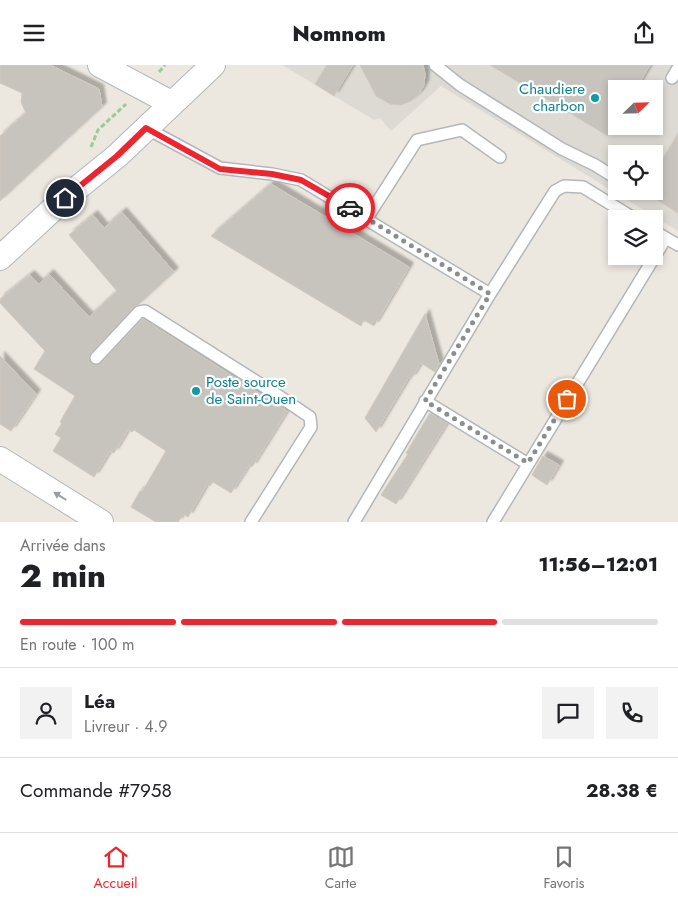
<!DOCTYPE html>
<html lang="fr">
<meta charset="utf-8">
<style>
body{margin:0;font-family:Jost,sans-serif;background:#f2f2f2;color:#202124;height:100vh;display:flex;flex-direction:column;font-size:19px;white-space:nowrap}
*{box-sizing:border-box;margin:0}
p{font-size:16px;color:#757577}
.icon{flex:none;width:28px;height:28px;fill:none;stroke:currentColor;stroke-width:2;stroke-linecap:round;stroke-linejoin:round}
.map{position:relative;height:457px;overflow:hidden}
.drawer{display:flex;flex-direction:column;background:#fff;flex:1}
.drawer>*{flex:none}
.needle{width:32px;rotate:67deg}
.buttons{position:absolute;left:608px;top:15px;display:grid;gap:10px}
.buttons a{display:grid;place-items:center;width:55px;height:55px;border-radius:0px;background:#fff;box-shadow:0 2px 8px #0003;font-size:25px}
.pin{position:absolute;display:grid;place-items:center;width:42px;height:42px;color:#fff;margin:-21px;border:2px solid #fff;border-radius:50%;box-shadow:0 1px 5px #0007}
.courier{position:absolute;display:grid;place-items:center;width:50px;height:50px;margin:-25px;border:4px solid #ee242e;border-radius:50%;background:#fff;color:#222;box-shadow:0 1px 6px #0007}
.headline em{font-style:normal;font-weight:800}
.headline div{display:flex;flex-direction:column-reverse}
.headline{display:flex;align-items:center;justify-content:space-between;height:85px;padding:0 20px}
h1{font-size:32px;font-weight:800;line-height:38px}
.bar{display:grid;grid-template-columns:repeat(4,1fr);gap:8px 5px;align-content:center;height:60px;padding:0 20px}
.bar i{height:6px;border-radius:4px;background:#e0e0e0}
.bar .current{background:#ee242e}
.bar p{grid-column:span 4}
.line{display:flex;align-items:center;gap:12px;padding:0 20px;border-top:1px solid #e0e0e0}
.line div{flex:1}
.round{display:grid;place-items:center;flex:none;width:52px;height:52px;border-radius:0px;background:#f2f2f2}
header{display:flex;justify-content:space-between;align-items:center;height:65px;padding:0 20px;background:#fff;font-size:22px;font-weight:800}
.tab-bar{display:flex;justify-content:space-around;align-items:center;height:70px;border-top:1px solid #e0e0e0;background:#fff;font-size:14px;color:#757577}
.tab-bar a{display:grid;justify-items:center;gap:2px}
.tab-bar .current{color:#ee242e}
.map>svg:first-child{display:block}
.industrial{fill:#dddad4;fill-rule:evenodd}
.building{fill:#c7c3bd;stroke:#d1c9be;filter:url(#shadow)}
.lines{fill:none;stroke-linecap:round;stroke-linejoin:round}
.service-casing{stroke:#b3b7bb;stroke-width:14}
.minor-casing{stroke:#b3b7bb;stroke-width:26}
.path{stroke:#96cc9e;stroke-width:3;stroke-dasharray:5 2.5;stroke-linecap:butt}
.service{stroke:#fff;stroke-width:11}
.minor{stroke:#fff;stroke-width:24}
.oneway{fill:#9b9ea1}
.done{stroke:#8c8e8e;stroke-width:5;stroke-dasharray:0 9}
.route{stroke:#ee242e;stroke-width:6}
.culture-dot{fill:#0f9aa8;stroke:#fff;stroke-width:2}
.labels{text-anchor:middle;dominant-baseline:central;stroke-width:4.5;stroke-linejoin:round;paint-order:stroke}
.culture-label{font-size:15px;fill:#0d838f;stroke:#fff;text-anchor:end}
</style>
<header><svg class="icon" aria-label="menu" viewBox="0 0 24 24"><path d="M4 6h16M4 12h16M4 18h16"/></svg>Nomnom<svg class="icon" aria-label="share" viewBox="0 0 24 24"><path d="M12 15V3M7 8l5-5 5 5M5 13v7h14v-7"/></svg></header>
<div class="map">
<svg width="678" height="457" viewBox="0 0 678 457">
<defs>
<filter id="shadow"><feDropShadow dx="4.5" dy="-4.5" stdDeviation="1" flood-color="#0004"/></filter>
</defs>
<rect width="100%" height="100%" fill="#ece8e0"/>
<path class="industrial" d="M282 0H678V166L441 21 391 66 380 53 374 55ZM616 24H654V61H616ZM616 89H654V126H616Z"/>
<path class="building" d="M0 0H50L99 24 102 42 0 136V71L26 48 21 37 22 28 0 18Z
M327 0H353L334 31 315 19Z
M360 0H423L425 9 424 20 419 29 411 36 401 40 390 39 376 31Z
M490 0H650L636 24H616V57L608 71Z
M678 69V148L654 133V108Z
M271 119 409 202 374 261 364 255 361 261 211 171Z
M122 147 174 207 138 240 134 242 91 288 89 292 91 298 95 300 101 298 143 254 287 346 252 402 249 400 231 428 213 417 210 421 207 419 188 452 183 449 178 457H156L131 442 140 426 142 427 166 386 134 365 132 367 128 365 114 388 110 386 94 412 53 386 61 373 55 369 62 358 60 357 75 331 34 304 45 286 0 238V234L30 210 39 219 49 209 89 252 117 226 69 170 93 150 104 163Z
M425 249 439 299 435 307 421 298 411 314 409 312 376 367 365 353Z
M0 291 36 329 11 366 0 359Z
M430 348 447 358 396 439 381 430 408 389 406 388Z
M543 391 559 400 547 420 532 410Z"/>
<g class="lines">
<defs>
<path id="service" d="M435 0 460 20 562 84 595 100 616 113
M672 13 678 3
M146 63 220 103 272 109 301 115 490 229
M367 153 417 75 462 65 500 92
M654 166 678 180
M96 293 139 247 145 246 273 327 310 352 311 362 251 457
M425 336 528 399
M354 457 490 229 555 126 564 121 583 122 635 154
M493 457 666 173"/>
<path id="minor" d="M100 0 171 38
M0 193 65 133 117 91 213 0
M0 394 101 457"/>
</defs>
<use href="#service" class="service-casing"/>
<use href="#minor" class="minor-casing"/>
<path class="path" d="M159 7 165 0
M91 82 98 65 126 39"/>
<use href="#service" class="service"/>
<use href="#minor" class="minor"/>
</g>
<defs><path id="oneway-solid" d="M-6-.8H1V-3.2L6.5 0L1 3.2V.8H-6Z" transform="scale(1.25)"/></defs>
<use class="oneway" href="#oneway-solid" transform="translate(60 431) rotate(-148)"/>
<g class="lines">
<path class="done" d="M350 143 490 229 425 336 528 398 567 334"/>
<path class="route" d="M65 133 117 91 146 63 220 104 272 109 301 115 350 143"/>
</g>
<g class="culture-dot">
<circle cx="595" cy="33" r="5"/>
<circle cx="196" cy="326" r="5"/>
</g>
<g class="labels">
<g class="culture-label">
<text x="585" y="24">Chaudiere<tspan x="585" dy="17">charbon</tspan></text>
<text x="206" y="317" text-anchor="start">Poste source<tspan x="206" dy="17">de Saint-Ouen</tspan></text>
</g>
</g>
</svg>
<div class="buttons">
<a><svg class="needle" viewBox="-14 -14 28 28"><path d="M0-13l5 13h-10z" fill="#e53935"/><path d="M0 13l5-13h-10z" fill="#757577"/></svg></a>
<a><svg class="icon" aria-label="locate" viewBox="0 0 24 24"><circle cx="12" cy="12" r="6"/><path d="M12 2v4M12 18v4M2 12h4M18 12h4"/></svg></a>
<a><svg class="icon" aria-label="layers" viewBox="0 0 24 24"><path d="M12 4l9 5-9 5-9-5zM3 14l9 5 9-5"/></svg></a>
</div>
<div class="pin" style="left:567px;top:334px;background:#ea580c"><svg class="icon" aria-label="bag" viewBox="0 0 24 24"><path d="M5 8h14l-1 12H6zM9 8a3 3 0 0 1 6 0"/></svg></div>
<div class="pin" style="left:65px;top:133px;background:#1f2937"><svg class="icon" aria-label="home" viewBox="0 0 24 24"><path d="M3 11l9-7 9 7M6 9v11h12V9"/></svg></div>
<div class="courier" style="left:350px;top:143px"><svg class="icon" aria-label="car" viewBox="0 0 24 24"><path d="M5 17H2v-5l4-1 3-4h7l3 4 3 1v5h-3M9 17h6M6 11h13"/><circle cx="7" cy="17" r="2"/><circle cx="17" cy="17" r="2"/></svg></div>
</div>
<section class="drawer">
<div class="headline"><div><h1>2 min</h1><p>Arrivée dans</p></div><em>11:56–12:01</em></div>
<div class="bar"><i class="current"></i><i class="current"></i><i class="current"></i><i></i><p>En route · 100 m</p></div>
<div class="line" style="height:90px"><a class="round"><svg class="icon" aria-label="person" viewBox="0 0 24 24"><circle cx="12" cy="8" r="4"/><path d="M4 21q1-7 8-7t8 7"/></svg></a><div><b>Léa</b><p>Livreur · 4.9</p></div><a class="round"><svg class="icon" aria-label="chat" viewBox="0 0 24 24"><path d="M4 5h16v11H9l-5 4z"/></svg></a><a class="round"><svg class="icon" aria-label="phone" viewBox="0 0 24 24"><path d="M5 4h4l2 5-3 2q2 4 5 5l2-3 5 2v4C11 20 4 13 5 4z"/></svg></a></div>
<div class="line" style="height:65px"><div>Commande #7958</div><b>28.38 €</b></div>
</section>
<nav class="tab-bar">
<a class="current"><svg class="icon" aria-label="home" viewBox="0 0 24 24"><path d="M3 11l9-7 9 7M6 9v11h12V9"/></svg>Accueil</a>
<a><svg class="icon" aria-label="map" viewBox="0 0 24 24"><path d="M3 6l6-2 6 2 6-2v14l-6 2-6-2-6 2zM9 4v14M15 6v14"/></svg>Carte</a>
<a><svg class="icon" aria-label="saved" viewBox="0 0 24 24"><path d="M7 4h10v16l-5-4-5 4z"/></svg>Favoris</a>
</nav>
